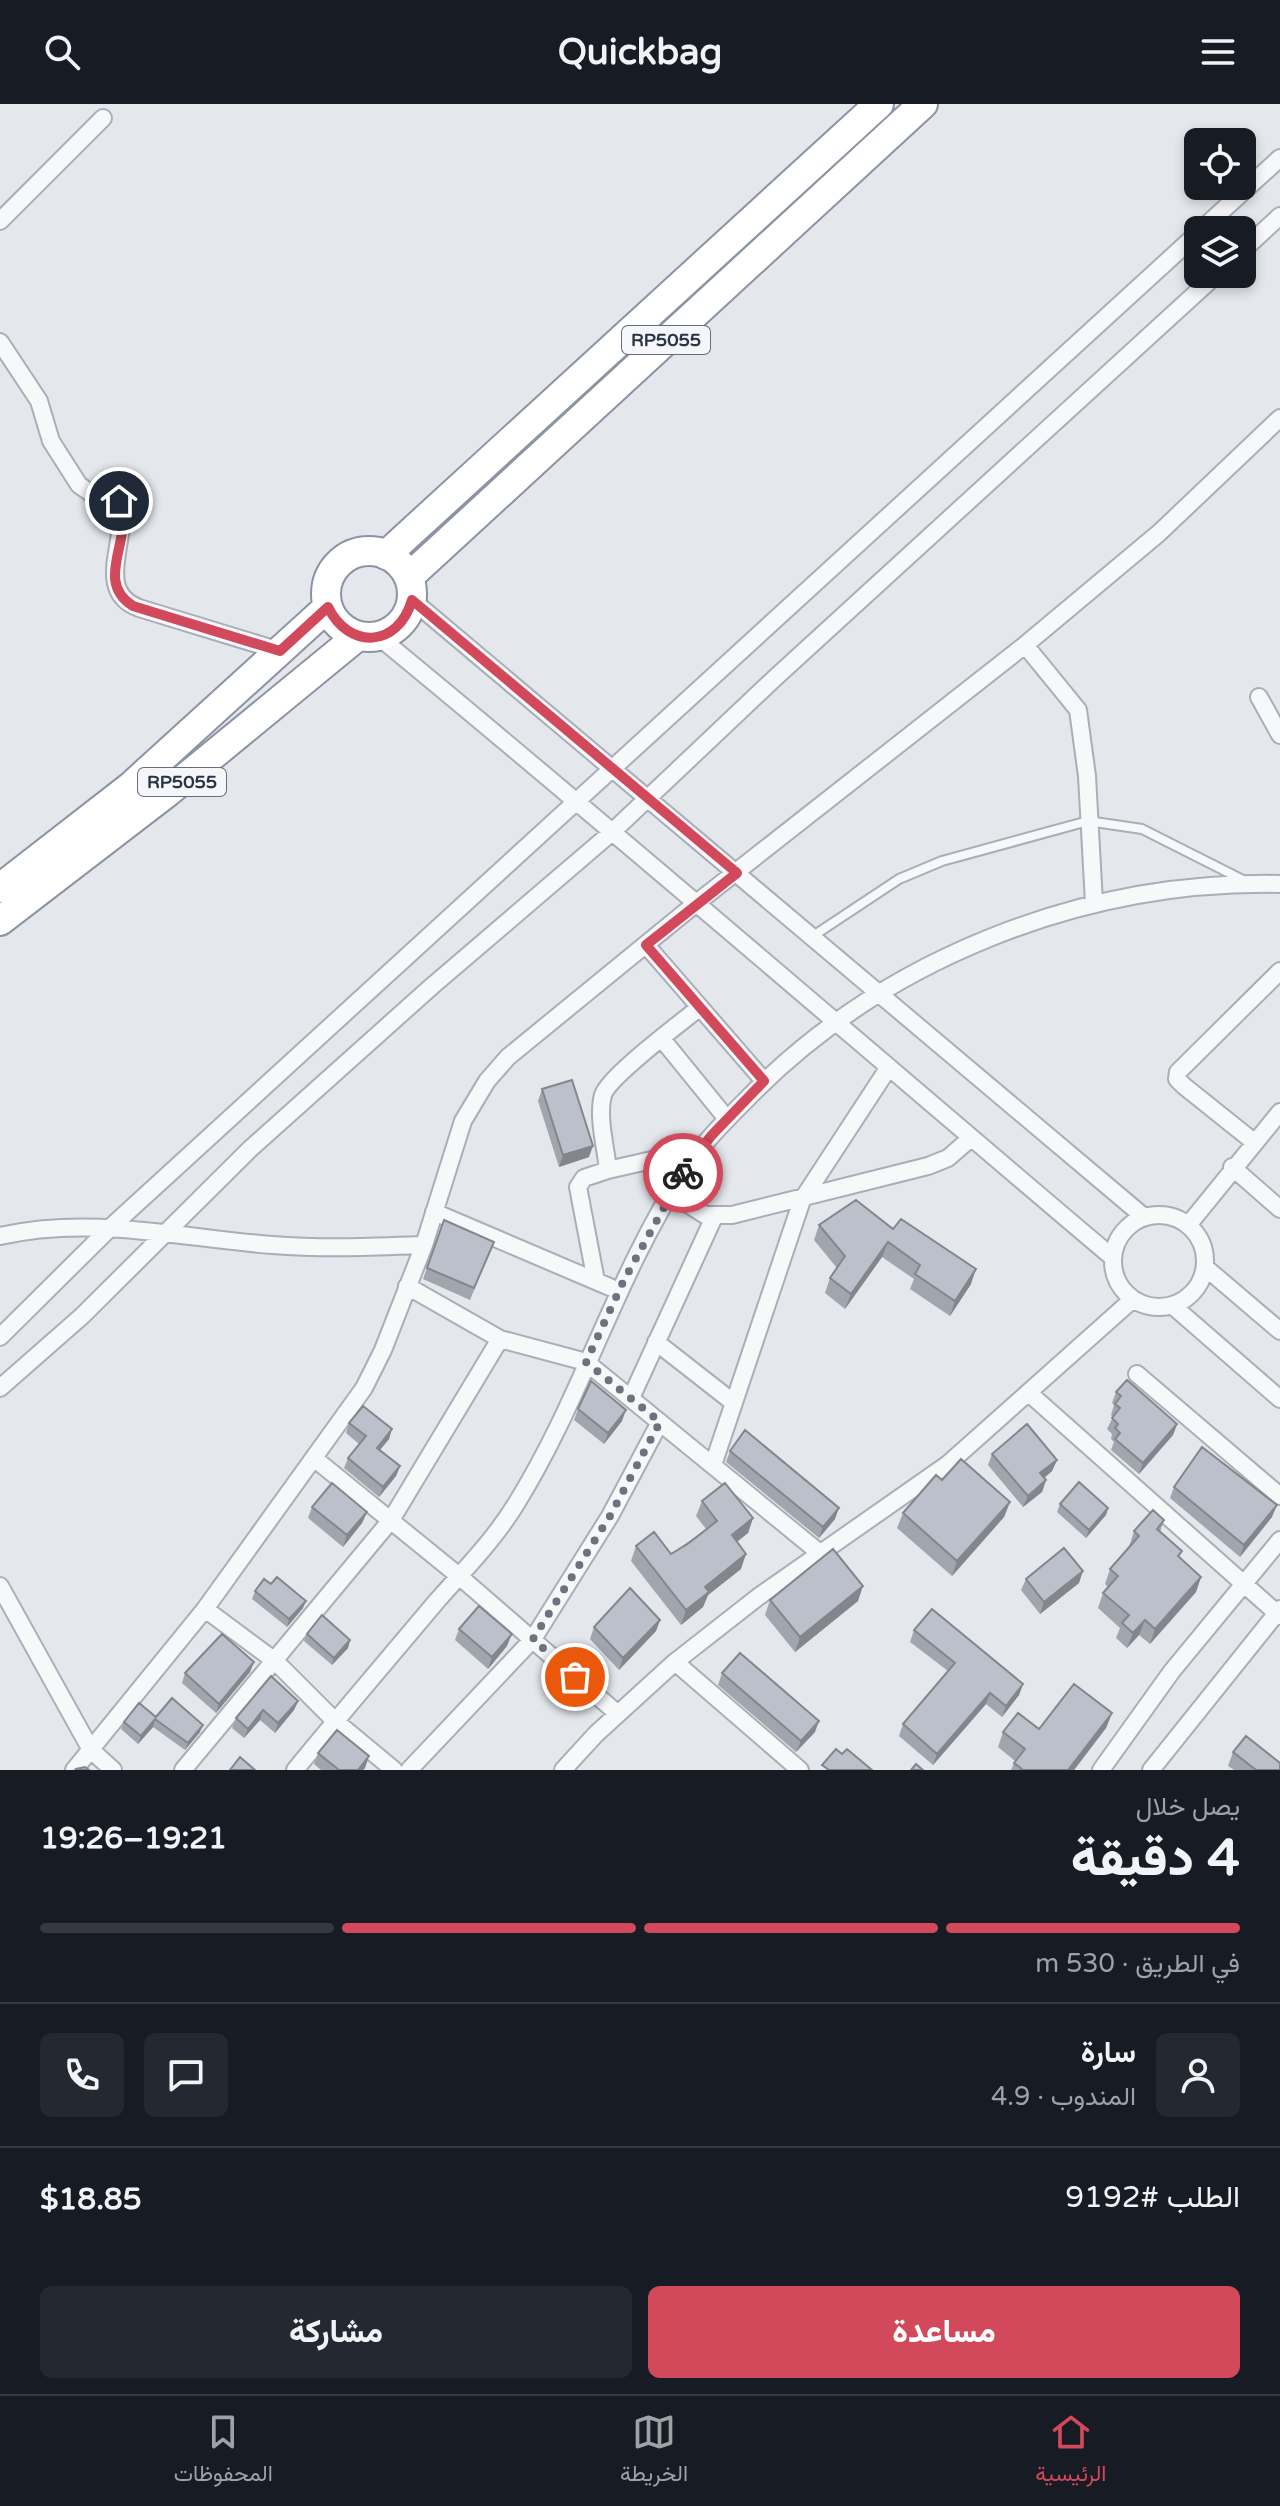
<!DOCTYPE html>
<html lang="ar">
<meta charset="utf-8">
<style>
body{margin:0;font-family:"Varela Round",Vazirmatn,sans-serif;background:#242831;color:#f1f3f6;direction:rtl;height:100vh;display:flex;flex-direction:column;font-size:30px;white-space:nowrap}
*{box-sizing:border-box;margin:0}
p{font-size:26px;color:#9ea1a6}
.icon{flex:none;width:44px;height:44px;fill:none;stroke:currentColor;stroke-width:2;stroke-linecap:round;stroke-linejoin:round}
.map{position:relative;height:1666px;overflow:hidden;direction:ltr}
.details{display:flex;flex-direction:column;background:#171b24;flex:1}
.details>*{flex:none}
.tools{position:absolute;left:1184px;top:24px;display:grid;gap:16px}
.tools a{display:grid;place-items:center;width:72px;height:72px;border-radius:12px;background:#171b24;box-shadow:0 4px 12px #0003;font-size:40px}
.pin{position:absolute;display:grid;place-items:center;width:68px;height:68px;color:#fff;margin:-34px;border:4px solid #fff;border-radius:50%;box-shadow:0 2px 8px #0007}
.courier{position:absolute;display:grid;place-items:center;width:80px;height:80px;margin:-40px;border:6px solid #d1495b;border-radius:50%;background:#fff;color:#222;box-shadow:0 2px 10px #0007}
.overview em{font-style:normal;font-weight:800}
.overview div{display:flex;flex-direction:column-reverse}
.overview{display:flex;align-items:center;justify-content:space-between;height:136px;padding:0 40px}
h1{font-size:52px;font-weight:800;line-height:60px}
.bar{display:grid;grid-template-columns:repeat(4,1fr);gap:12px 8px;align-content:center;height:96px;padding:0 40px}
.bar i{height:10px;border-radius:6px;background:#363941}
.bar .current{background:#d1495b}
.bar p{grid-column:span 4}
.line{display:flex;align-items:center;gap:20px;padding:0 40px;border-top:2px solid #363941}
.line div{flex:1}
.round{display:grid;place-items:center;flex:none;width:84px;height:84px;border-radius:12px;background:#242831}
.action{display:flex;gap:16px;margin-top:auto;padding:16px 40px}
.action a{flex:1;height:92px;border-radius:12px;background:#d1495b;color:#fff;font-size:32px;font-weight:800;line-height:92px;text-align:center}
.action a+a{background:#242831;color:#f1f3f6}
header{display:flex;justify-content:space-between;align-items:center;height:104px;padding:0 40px;background:#171b24;font-size:36px;font-weight:800}
.dock{display:flex;justify-content:space-around;align-items:center;height:112px;border-top:2px solid #363941;background:#171b24;font-size:22px;color:#9ea1a6}
.dock a{display:grid;justify-items:center;gap:4px}
.dock .current{color:#d1495b}
.map>svg:first-child{display:block}
.lines{fill:none;stroke-linecap:round;stroke-linejoin:round}
.lane-casing{stroke:#a9aeb7;stroke-width:12}
.street-casing{stroke:#a9aeb7;stroke-width:20}
.highway-casing{stroke:#8b94a3;stroke-width:32}
.lane{stroke:#f7f8fa;stroke-width:8}
.street{stroke:#f7f8fa;stroke-width:16}
.highway{stroke:#fff;stroke-width:28}
.wall{fill:#a1a5ae}
.shaded-wall{fill:#83868d}
.building{fill:#bbc0ca;stroke:#83868d;stroke-width:2}
.done{stroke:#6c737f;stroke-width:8;stroke-dasharray:0 14.4}
.route{stroke:#d1495b;stroke-width:10}
.labels{text-anchor:middle;dominant-baseline:central;stroke-width:6;stroke-linejoin:round;paint-order:stroke}
.shield{fill:#f4f6f9;stroke:#676e7b;stroke-width:2}
.shield-label{font-size:18px;font-weight:bold;fill:#2b3445}
</style>
<header><svg class="icon" aria-label="menu" viewBox="0 0 24 24"><path d="M4 6h16M4 12h16M4 18h16"/></svg>Quickbag<svg class="icon" aria-label="search" viewBox="0 0 24 24"><circle cx="10" cy="10" r="6"/><path d="M15 15l6 6"/></svg></header>
<div class="map">
<svg width="1280" height="1666" viewBox="0 0 1280 1666">
<rect width="100%" height="100%" fill="#e4e7ec"/>
<g class="lines">
<defs>
<path id="lane" d="M813 832 899 775 942 757 1088 717 1142 725 1249 779"/>
<path id="street" d="M0 117 103 14
M1201 126 1280 54
M1242 147 1280 112
M0 238 39 297 51 337 79 381 95 392 120 399C129 435 93 487 139 504L280 547
M412 496 1143 1112
M379 533C626 736 867 946 1112 1153
M1025 541 1078 606 1087 672 1094 799
M1259 593 1280 631
M646 841 764 977
M700 903C681 919 609 972 603 991 597 1013 606 1044 608 1066L700 1045
M662 935 727 1015
M1254 1038 1184 982 1177 975 1178 968 1280 867
M1232 1063 1280 1105
M671 1089 705 1111H732L928 1062 948 1054 971 1034
M434 1108 619 1187
M1113 1157a46 46 0 1 1 92 0a46 46 0 1 1-92 0Z
M1189 1120 1280 1008
M0 1132C91 1111 181 1134 272 1141 324 1145 373 1143 424 1141
M1206 1164 1280 1227
M596 1177 578 1083 584 1074 608 1066
M407 1182 500 1235 586 1258 821 1450
M1173 1202 1280 1295
M0 1233 112 1122 1198 129
M656 1238 734 1299
M1137 1270 1280 1392
M0 1284 82 1212 250 1045 431 883 611 729 776 573 1217 170
M1030 1290 1280 1512
M631 1294 714 1113
M315 1355 459 1472 618 1610
M713 1361 802 1096 889 963
M0 1482 91 1646 113 1666
M205 1505 275 1557 335 1617 394 1666
M675 1558 800 1666
M74 1666 205 1505 364 1284 383 1246 424 1141 463 1017 487 977 508 953 694 801 1025 541 1159 429 1280 314
M183 1666 391 1416 500 1235
M295 1666C341 1610 389 1554 436 1498 464 1466 494 1436 516 1400 582 1294 616 1171 685 1066 702 1040 724 1018 745 997 882 855 1083 776 1280 780
M409 1666 533 1535 610 1412 660 1318
M563 1666 596 1630 675 1558 758 1493 948 1360 1132 1196
M1101 1666 1172 1567 1280 1436
M1151 1666 1280 1505"/>
<path id="highway" d="M326 490a43 43 0 1 1 86 0a43 43 0 1 1-86 0Z
M386 451 879 0
M409 473 923 0
M0 784 130 683 328 503
M0 817 168 688 358 532"/>
</defs>
<use href="#lane" class="lane-casing"/>
<use href="#street" class="street-casing"/>
<use href="#highway" class="highway-casing"/>
<use href="#lane" class="lane"/>
<use href="#street" class="street"/>
<use href="#highway" class="highway"/>
</g>
<path class="wall" d="M542 985 589 1053 559 1063 538 997Z
M444 1116 494 1138 470 1196 423 1175Z
M819 1121 893 1125 971 1180 950 1212 910 1185 914 1175 882 1153 845 1205 825 1189 830 1174 837 1164 814 1136Z
M1116 1288 1177 1320 1173 1331 1139 1370 1111 1346 1114 1338 1111 1335 1112 1330 1107 1325 1113 1313 1111 1311 1114 1301 1112 1299Z
M578 1305 622 1317 604 1340 574 1316Z
M349 1319 389 1335 380 1346 400 1362 396 1372 379 1393 344 1364 348 1354 359 1340 346 1329Z
M730 1347 835 1415 819 1434 726 1358Z
M992 1350 1057 1356 1052 1367 1044 1374 1046 1376 1042 1388 1023 1403 988 1361Z
M1174 1383 1272 1413 1240 1453 1170 1394Z
M702 1397 753 1414 748 1429 737 1438 741 1465 708 1491 703 1503 681 1521 631 1457 636 1442 671 1450 706 1425 696 1412Z
M1010 1398 1004 1413 952 1472 897 1424 903 1409Z
M1060 1400 1108 1404 1106 1411 1086 1434 1057 1408Z
M312 1403 367 1408 362 1419 343 1443 308 1414Z
M1164 1416 1160 1428 1182 1447 1179 1454 1201 1473 1196 1488 1150 1540 1139 1531 1127 1544 1116 1534 1120 1524 1098 1504 1103 1489 1108 1483 1105 1480 1110 1465 1129 1443 1134 1427Z
M1026 1475 1079 1479 1040 1510 1021 1486Z
M255 1487 303 1504 287 1523 252 1495Z
M770 1496 858 1497 795 1548 765 1511Z
M660 1516 656 1527 619 1566 590 1535 594 1523Z
M459 1525 507 1542 488 1565 455 1536Z
M914 1526 1023 1580 1019 1591 1002 1613 986 1600 933 1661 899 1632 903 1620 948 1567 910 1538Z
M307 1530 350 1536 348 1544 332 1561 304 1537Z
M250 1568 216 1609 182 1579 185 1569Z
M722 1569 815 1628 796 1648 718 1581Z
M298 1597 294 1606 275 1629 260 1616 244 1634 232 1624 236 1614Z
M1112 1609 1106 1624 1074 1666H1011L1015 1657 998 1643 1003 1628 1039 1625Z
M156 1613 200 1628 185 1646 153 1623 138 1640 121 1625 124 1618Z
M1233 1648 1280 1666H1234L1228 1662Z
M318 1649 365 1664 363 1666H321L314 1660Z"/>
<path class="shaded-wall" d="M593 1042 589 1053 559 1063 563 1051Z
M888 1138 882 1153 845 1205 851 1190Z
M976 1165 971 1180 950 1212 955 1197Z
M626 1306 622 1317 604 1340 608 1329Z
M1177 1320 1173 1331 1139 1370 1143 1359Z
M392 1325 389 1335 373 1354 377 1344Z
M1057 1356 1052 1367 1036 1381 1040 1369Z
M400 1362 396 1372 379 1393 383 1383Z
M1046 1376 1042 1388 1023 1403 1028 1392Z
M1010 1398 1004 1413 952 1472 957 1457Z
M1277 1401 1272 1413 1240 1453 1244 1441Z
M839 1404 835 1415 819 1434 823 1423Z
M1108 1404 1106 1411 1086 1434 1089 1426Z
M367 1408 362 1419 343 1443 347 1431Z
M753 1414 748 1429 726 1446 732 1431Z
M746 1450 741 1465 708 1491 703 1503 681 1521 686 1506 705 1483Z
M1083 1467 1079 1479 1040 1510 1044 1498Z
M1201 1473 1196 1488 1150 1540 1155 1525Z
M863 1482 858 1497 795 1548 800 1533Z
M306 1497 303 1504 287 1523 289 1515Z
M660 1516 656 1527 619 1566 623 1554Z
M1145 1516 1139 1531 1127 1544 1133 1529Z
M512 1530 507 1542 488 1565 492 1553Z
M350 1536 348 1544 332 1561 334 1554Z
M254 1558 250 1568 216 1609 219 1600Z
M1023 1580 1019 1591 1002 1613 1006 1602Z
M990 1589 986 1600 933 1661 937 1650Z
M298 1597 294 1606 275 1629 278 1619Z
M263 1606 260 1616 244 1634 248 1625Z
M1112 1609 1106 1624 1074 1666H1068Z
M155 1615 153 1623 138 1640 141 1632Z
M819 1617 815 1628 796 1648 801 1637Z
M203 1621 200 1628 185 1646 188 1639Z
M369 1652 365 1664 363 1666H358Z"/>
<path class="building" d="M572 976 593 1042 563 1051 542 985Z
M856 1096 893 1125 901 1115 976 1165 955 1197 915 1170 920 1161 888 1138 851 1190 830 1174 845 1152 819 1121Z
M444 1116 494 1138 474 1184 427 1164Z
M1127 1276 1177 1320 1143 1359 1115 1335 1120 1329 1115 1324 1118 1320 1112 1314 1120 1304 1115 1300 1121 1292 1116 1288Z
M591 1277 626 1306 608 1329 578 1305Z
M363 1302 392 1325 377 1344 400 1362 383 1383 348 1354 366 1332 349 1319Z
M1027 1320 1057 1356 1040 1369 1046 1376 1028 1392 992 1350Z
M745 1326 839 1404 823 1423 730 1347Z
M1202 1343 1277 1401 1244 1441 1174 1383Z
M961 1355 1010 1398 957 1457 903 1409 936 1371 942 1376Z
M1079 1378 1108 1404 1089 1426 1060 1400Z
M332 1379 367 1408 347 1431 312 1403Z
M725 1379 753 1414 732 1431 746 1450 705 1483 709 1488 686 1506 636 1442 654 1428 671 1450 689 1439 717 1417 702 1397Z
M1153 1406 1164 1416 1157 1425 1182 1447 1178 1452 1201 1473 1155 1525 1145 1516 1133 1529 1122 1519 1129 1511 1103 1489 1118 1472 1110 1465 1139 1432 1134 1427Z
M1064 1444 1083 1467 1044 1498 1026 1475Z
M833 1445 863 1482 800 1533 770 1496Z
M277 1473 306 1497 289 1515 255 1487 264 1475 271 1480Z
M630 1484 660 1516 623 1554 594 1523Z
M479 1502 512 1530 492 1553 459 1525Z
M932 1505 1023 1580 1006 1602 990 1589 937 1650 903 1620 955 1559 914 1526Z
M322 1511 350 1536 334 1554 307 1530Z
M222 1530 254 1558 219 1600 185 1569Z
M740 1549 819 1617 801 1637 722 1569Z
M271 1572 298 1597 278 1619 263 1606 248 1625 236 1614Z
M1074 1580 1112 1609 1068 1666H1020L1022 1665 1014 1659 1025 1645 1003 1628 1018 1609 1039 1625Z
M172 1594 203 1621 188 1639 155 1615 141 1632 124 1618 139 1599 156 1613Z
M337 1626 369 1652 358 1666H339L318 1649Z
M1246 1632 1280 1659V1666H1256L1233 1648Z
M836 1645 842 1650 847 1645 872 1666H829L822 1661Z
M240 1653 255 1666H230Z
M916 1660 923 1666H911Z
M85 1663 89 1666H75L76 1665Z"/>
<g class="lines">
<path class="done" d="M575 1573 533 1535 610 1412 660 1318 586 1258 624 1176 683 1069"/>
<path class="route" d="M119 397C136 433 92 476 133 502L280 547 328 503C349 546 398 544 412 496L737 769 646 841 764 977 711 1032 683 1069"/>
</g>
<g class="labels">
<g class="shield">
<rect x="622" y="222" width="88" height="28" rx="6"/>
<rect x="138" y="664" width="88" height="28" rx="6"/>
</g>
<g class="shield-label">
<text x="666" y="236">RP5055</text>
<text x="182" y="678">RP5055</text>
</g>
</g>
</svg>
<div class="tools">
<a><svg class="icon" aria-label="locate" viewBox="0 0 24 24"><circle cx="12" cy="12" r="6"/><path d="M12 2v4M12 18v4M2 12h4M18 12h4"/></svg></a>
<a><svg class="icon" aria-label="layers" viewBox="0 0 24 24"><path d="M12 4l9 5-9 5-9-5zM3 14l9 5 9-5"/></svg></a>
</div>
<div class="pin" style="left:575px;top:1573px;background:#ea580c"><svg class="icon" aria-label="bag" viewBox="0 0 24 24"><path d="M5 8h14l-1 12H6zM9 8a3 3 0 0 1 6 0"/></svg></div>
<div class="pin" style="left:119px;top:397px;background:#1f2937"><svg class="icon" aria-label="home" viewBox="0 0 24 24"><path d="M3 11l9-7 9 7M6 9v11h12V9"/></svg></div>
<div class="courier" style="left:683px;top:1069px"><svg class="icon" aria-label="bike" viewBox="0 0 24 24"><circle cx="6" cy="16" r="4"/><circle cx="18" cy="16" r="4"/><path d="M6 16l4-8h5l3 8M10 8l3 8H6M13 5h3"/></svg></div>
</div>
<section class="details">
<div class="overview"><div><h1>4 دقيقة</h1><p>يصل خلال</p></div><em>19:21–19:26</em></div>
<div class="bar"><i class="current"></i><i class="current"></i><i class="current"></i><i></i><p>في الطريق · 530 m</p></div>
<div class="line" style="height:144px"><a class="round"><svg class="icon" aria-label="person" viewBox="0 0 24 24"><circle cx="12" cy="8" r="4"/><path d="M4 21q1-7 8-7t8 7"/></svg></a><div><b>سارة</b><p>المندوب · 4.9</p></div><a class="round"><svg class="icon" aria-label="chat" viewBox="0 0 24 24"><path d="M4 5h16v11H9l-5 4z"/></svg></a><a class="round"><svg class="icon" aria-label="phone" viewBox="0 0 24 24"><path d="M5 4h4l2 5-3 2q2 4 5 5l2-3 5 2v4C11 20 4 13 5 4z"/></svg></a></div>
<div class="line" style="height:104px"><div>الطلب #9192</div><b>$18.85</b></div>
<div class="action"><a>مساعدة</a><a>مشاركة</a></div>
</section>
<nav class="dock">
<a class="current"><svg class="icon" aria-label="home" viewBox="0 0 24 24"><path d="M3 11l9-7 9 7M6 9v11h12V9"/></svg>الرئيسية</a>
<a><svg class="icon" aria-label="map" viewBox="0 0 24 24"><path d="M3 6l6-2 6 2 6-2v14l-6 2-6-2-6 2zM9 4v14M15 6v14"/></svg>الخريطة</a>
<a><svg class="icon" aria-label="saved" viewBox="0 0 24 24"><path d="M7 4h10v16l-5-4-5 4z"/></svg>المحفوظات</a>
</nav>
